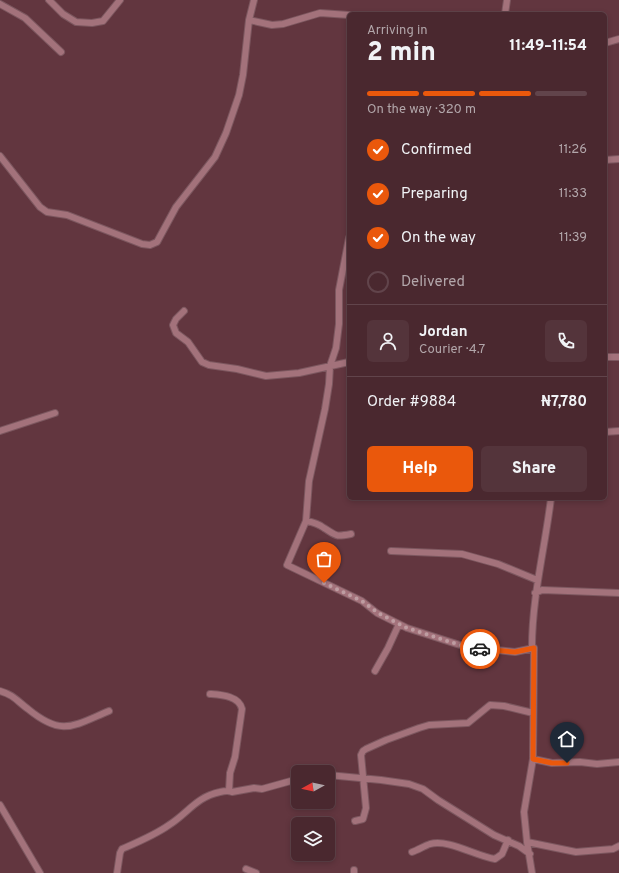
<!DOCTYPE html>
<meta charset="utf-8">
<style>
body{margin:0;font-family:Overpass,sans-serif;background:#54343b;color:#f1f3f6;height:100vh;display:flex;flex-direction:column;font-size:15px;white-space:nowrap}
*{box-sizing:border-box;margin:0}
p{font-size:13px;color:#b2a6aa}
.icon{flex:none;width:22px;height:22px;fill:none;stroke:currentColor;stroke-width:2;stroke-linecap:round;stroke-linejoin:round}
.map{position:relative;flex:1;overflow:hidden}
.side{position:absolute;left:347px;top:12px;width:260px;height:488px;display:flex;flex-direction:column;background:#4a282f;border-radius:6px;box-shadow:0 2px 6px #0003,0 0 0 1px #61444b}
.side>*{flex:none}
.needle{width:26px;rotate:262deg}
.tools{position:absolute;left:291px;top:765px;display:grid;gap:8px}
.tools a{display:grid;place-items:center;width:44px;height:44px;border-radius:6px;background:#4a282f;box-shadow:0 2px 6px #0003,0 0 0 1px #61444b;font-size:20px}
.pin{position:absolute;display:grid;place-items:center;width:34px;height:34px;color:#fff;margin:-41px -17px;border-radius:50% 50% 50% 0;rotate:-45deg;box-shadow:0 0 4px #0007}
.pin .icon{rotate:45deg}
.courier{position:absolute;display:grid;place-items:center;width:40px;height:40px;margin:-20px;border:3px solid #ea580c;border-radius:50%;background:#fff;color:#222;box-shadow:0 1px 5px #0007}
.overview em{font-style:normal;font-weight:800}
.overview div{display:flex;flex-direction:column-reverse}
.overview{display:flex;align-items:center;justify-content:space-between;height:68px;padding:0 20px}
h1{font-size:26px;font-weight:800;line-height:30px}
.bar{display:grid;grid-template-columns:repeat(4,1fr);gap:6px 4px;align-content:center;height:48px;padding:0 20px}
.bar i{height:5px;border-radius:3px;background:#61444b}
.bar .current{background:#ea580c}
.bar p{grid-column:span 4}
.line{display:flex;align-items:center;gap:10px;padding:0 20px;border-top:1px solid #61444b}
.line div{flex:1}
.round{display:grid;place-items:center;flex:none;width:42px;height:42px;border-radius:6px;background:#54343b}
ol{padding:0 20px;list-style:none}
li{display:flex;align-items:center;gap:12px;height:44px}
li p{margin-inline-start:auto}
li .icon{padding:4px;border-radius:50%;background:#ea580c;color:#fff;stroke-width:4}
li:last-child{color:#b2a6aa}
li i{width:22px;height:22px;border:2px solid #61444b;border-radius:50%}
.action{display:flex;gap:8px;margin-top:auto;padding:8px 20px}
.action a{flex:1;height:46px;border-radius:6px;background:#ea580c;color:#fff;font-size:16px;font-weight:800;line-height:46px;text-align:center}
.action a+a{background:#54343b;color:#f1f3f6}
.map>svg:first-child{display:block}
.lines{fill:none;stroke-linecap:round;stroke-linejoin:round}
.minor-casing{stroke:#7c575f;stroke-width:8}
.minor{stroke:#a3727b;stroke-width:6}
.done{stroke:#be9da2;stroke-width:4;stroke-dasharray:0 7.2}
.route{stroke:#ea580c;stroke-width:5}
</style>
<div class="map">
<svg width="619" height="873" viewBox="0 0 619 873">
<rect width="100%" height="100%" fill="#62363f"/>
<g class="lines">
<defs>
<path id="minor" d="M49 0 63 14 76 22 92 23 103 21 120 0
M0 4 25 18 61 52
M505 14 507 0
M249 20 272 25 283 24 320 13 349 15
M605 43 619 39
M0 156 40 207 47 212 67 215 142 244 150 245 157 242 176 207 215 157 226 133 239 95 243 75 249 20 254 0
M605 160 619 159
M184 311 176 319 173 325 176 333 188 342 202 362 209 365 237 369 266 376 299 373 349 362
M605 357H619
M0 431 55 413
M605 432 619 431
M306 521 309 481 325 409 329 384 330 366 336 348 339 324V290L349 238
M351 534C335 537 337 536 324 528 319 524 312 522 306 521L287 565 362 601 377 613 407 628 463 646 515 652 534 648
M391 551 462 554 498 564 537 580
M535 593 542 590 619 593
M375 671 388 648 399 624
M0 691C14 695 17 701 28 709 62 737 73 726 109 711
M210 694C222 695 239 696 242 709L235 757 230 773 229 791
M533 759 552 763 580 762 597 764 619 762
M328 775 381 780 409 784 423 789 438 800 494 835 519 846 530 854
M0 805 40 873
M355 821 363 819 366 808 361 755 363 751 366 749 386 740 419 728 429 725 468 723 490 705 504 706 533 713
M527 842 576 852 613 849 619 846
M412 852C418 850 424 846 430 844 449 839 475 856 495 859L502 854 508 840
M246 869 256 873
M354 870V873
M117 873 120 853 122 849C138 842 155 835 169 825 188 813 196 797 220 792 224 791 228 790 232 792L254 788 262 789 298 779
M532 873 527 842 524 812 533 759 534 648 532 647C532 597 545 548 551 498"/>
</defs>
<use href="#minor" class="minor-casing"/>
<use href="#minor" class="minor"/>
</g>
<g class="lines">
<path class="done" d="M324 583 362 601 378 613 407 628 463 646 480 649"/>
<path class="route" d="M480 649 515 652 534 648 533 759 552 763H567"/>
</g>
</svg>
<div class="tools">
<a><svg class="needle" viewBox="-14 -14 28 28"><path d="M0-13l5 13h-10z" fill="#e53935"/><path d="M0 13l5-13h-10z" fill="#b2a6aa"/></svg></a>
<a><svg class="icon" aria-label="layers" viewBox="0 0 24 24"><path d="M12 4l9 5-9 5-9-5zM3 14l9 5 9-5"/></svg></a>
</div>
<div class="pin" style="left:324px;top:583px;background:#ea580c"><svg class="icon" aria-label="bag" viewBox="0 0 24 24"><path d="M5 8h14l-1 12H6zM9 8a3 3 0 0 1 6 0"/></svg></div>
<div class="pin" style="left:567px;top:763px;background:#1f2937"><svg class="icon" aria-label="home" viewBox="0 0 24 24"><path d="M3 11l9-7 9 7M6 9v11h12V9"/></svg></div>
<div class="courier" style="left:480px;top:649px"><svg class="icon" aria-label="car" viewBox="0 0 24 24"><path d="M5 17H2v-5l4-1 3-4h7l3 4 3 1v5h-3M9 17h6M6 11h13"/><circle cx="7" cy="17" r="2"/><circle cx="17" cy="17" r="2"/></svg></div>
<section class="side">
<div class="overview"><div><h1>2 min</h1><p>Arriving in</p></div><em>11:49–11:54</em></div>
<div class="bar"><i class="current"></i><i class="current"></i><i class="current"></i><i></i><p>On the way · 320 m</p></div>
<ol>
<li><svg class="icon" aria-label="check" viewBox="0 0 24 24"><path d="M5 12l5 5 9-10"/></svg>Confirmed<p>11:26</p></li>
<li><svg class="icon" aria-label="check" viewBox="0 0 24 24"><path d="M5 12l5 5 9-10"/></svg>Preparing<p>11:33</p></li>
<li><svg class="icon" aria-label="check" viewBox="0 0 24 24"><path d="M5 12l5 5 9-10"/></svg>On the way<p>11:39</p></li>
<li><i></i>Delivered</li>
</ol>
<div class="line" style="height:72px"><a class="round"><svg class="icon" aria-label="person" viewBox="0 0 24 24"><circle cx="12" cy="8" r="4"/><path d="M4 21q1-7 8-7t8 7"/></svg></a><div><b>Jordan</b><p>Courier · 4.7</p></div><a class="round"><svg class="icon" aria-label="phone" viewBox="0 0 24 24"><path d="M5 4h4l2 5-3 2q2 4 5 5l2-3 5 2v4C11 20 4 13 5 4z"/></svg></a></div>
<div class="line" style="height:52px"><div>Order #9884</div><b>₦7,780</b></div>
<div class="action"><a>Help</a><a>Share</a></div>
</section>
</div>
